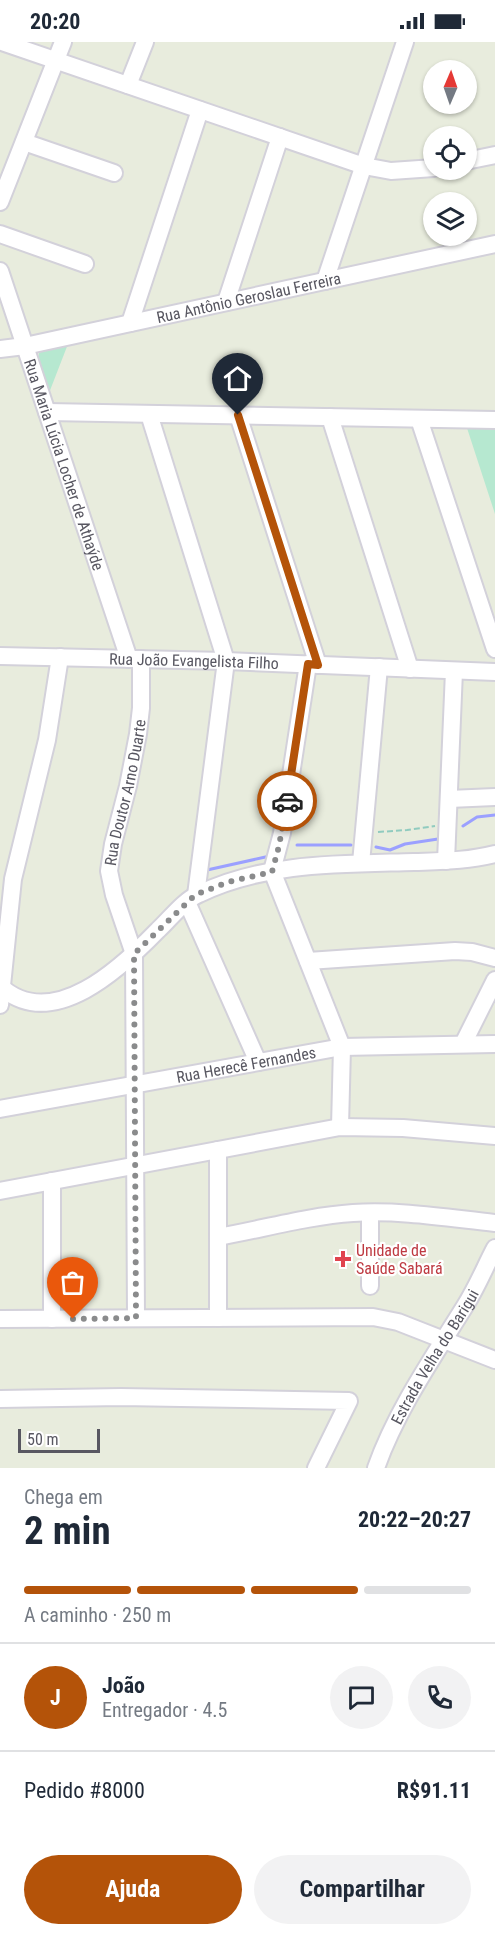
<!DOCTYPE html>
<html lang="pt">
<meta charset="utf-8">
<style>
body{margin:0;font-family:"Roboto Condensed",sans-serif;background:#f2f2f3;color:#1f2937;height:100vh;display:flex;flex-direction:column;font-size:22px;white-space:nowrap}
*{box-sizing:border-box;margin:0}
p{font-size:20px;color:#747a83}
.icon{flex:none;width:33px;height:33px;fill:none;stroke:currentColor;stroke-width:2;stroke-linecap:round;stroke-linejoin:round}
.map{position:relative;height:1426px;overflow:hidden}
.sheet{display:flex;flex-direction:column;background:#fff;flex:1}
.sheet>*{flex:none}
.needle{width:39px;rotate:2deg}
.fabs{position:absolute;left:423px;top:18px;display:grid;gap:12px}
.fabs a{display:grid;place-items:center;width:54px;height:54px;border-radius:50%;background:#fff;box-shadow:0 2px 4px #0004;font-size:30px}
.scale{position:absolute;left:18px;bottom:15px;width:82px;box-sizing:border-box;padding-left:6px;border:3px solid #585761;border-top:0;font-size:16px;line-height:21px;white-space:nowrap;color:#585761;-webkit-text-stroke:4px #fff;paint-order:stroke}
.pin{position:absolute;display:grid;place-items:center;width:51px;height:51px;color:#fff;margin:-62px -26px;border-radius:50% 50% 50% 0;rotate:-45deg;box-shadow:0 0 6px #0007}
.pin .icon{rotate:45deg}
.courier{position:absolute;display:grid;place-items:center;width:60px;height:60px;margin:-30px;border:4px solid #b45309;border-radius:50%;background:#fff;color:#222;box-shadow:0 2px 8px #0007}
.head em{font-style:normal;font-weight:700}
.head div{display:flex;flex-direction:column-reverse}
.head{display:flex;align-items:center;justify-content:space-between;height:102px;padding:0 24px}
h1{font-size:39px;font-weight:700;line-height:45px}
.bar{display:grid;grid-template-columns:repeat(4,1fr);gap:9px 6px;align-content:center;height:72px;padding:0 24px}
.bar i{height:8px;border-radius:4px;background:#e0e1e3}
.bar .current{background:#b45309}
.bar p{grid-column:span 4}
.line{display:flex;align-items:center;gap:15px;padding:0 24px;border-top:2px solid #e0e1e3}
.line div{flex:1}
.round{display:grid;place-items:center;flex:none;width:63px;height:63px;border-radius:32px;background:#f2f2f3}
.button{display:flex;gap:12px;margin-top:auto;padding:12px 24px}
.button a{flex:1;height:69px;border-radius:36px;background:#b45309;color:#fff;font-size:24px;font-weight:700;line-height:69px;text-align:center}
.button a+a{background:#f2f2f3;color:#1f2937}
.status{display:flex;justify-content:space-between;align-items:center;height:42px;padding:0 30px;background:#fff;direction:ltr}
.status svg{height:16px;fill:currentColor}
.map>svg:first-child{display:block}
.green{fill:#b6e8d0}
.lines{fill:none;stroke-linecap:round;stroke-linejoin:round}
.stream{stroke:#9ba0ff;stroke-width:3}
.minor-casing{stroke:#d3d1da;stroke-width:20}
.path{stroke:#90cbbf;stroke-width:2;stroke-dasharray:6 3;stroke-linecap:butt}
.minor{stroke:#fff;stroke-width:16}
.done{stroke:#8a8b8c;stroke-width:6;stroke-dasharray:0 10.8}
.route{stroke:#b45309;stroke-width:8}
.health-dot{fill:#e0444e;stroke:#fff;stroke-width:2}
.labels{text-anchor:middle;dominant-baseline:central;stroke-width:4.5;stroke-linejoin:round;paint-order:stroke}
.street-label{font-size:16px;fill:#585761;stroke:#fff}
.health-label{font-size:16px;fill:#be3a42;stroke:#fff;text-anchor:start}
</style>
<div class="status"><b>20:20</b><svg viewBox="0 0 49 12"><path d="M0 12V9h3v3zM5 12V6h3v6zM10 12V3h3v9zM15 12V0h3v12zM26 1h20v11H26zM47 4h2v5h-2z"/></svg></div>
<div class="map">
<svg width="495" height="1426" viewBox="0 0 495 1426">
<rect width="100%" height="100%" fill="#e8ecdd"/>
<path class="green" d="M68 302 49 351 38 317 39 311 43 308Z
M467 386 495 387V472Z"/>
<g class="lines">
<path class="stream" d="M463 784 477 775 495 773
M297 803H351
M376 805 390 808 405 802 438 797
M207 828 270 814"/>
<defs>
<g id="minor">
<path d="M2 0 364 124 391 129 434 126"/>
<path d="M128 43 145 0"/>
<path d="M24 100 114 131"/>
<path d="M466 119 495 113"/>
<path d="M0 160 63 0"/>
<path d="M0 192 85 222"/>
<path id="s1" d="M0 229 129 617"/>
<path d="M325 239 405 0"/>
<path d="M226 260 280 95"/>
<path d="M130 281 200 68"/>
<path id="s2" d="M0 307 25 304 495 202"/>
<path d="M47 370 495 378"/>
<path d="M149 372 226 619 196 853"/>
<path d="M238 373 318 623"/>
<path d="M330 375 410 627"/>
<path d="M419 377 495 607"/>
<path id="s3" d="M0 614 226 619 495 630"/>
<path d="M308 622 282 791 272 829 342 1005 340 1085"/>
<path d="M449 757 495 755"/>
<path d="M446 819 454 629"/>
<path d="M361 821 379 625"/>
<path d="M187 860 258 1020"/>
<path d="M308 919 455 909 472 910 495 916"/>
<path d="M0 944C52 992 122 925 158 888 171 876 183 859 199 852 264 820 343 822 414 820 441 819 468 819 495 812"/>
<path d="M0 963 13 837 47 698 60 615"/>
<path d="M463 1002 495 938"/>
<path id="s4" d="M0 1067 342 1005 495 1002"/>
<path d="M218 1108V1276"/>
<path d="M0 1149 340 1085 403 1086 495 1094"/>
<path d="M218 1195C263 1187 308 1174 353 1171 401 1168 448 1176 495 1181"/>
<path d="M370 1244V1171"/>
<path id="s5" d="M136 1276 134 912 114 853 109 829 113 802 128 744 138 692 141 666V617"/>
<path d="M0 1277 373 1275 398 1280 495 1318"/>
<path d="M52 1277V1139"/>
<path d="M0 1357 121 1355 349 1359 316 1426"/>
<path id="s6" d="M376 1426C396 1369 434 1314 465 1264 477 1245 485 1225 495 1206"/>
</g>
</defs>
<use href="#minor" class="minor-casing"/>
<path class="path" d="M378 790 407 788 435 784"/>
<use href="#minor" class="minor"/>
</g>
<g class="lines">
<path class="done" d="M73 1277 136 1276 134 912 195 853 228 840 272 830 279 804 287 759"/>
<path class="route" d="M238 373 318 623 308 622 287 759"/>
</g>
<path class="health-dot" d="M340 1208h6v6h6v6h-6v6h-6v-6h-6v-6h6z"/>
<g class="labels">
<g class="street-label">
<text stroke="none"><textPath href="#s2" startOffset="254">Rua Antônio Geroslau Ferreira</textPath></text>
<text stroke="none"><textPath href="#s1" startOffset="204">Rua Maria Lúcia Locher de Athaýde</textPath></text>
<text stroke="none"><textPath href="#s3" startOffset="194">Rua João Evangelista Filho</textPath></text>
<text stroke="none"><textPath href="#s5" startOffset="531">Rua Doutor Arno Duarte</textPath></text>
<text stroke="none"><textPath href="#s4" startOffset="250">Rua Herecê Fernandes</textPath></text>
<text stroke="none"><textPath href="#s6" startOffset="126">Estrada Velha do Barigui</textPath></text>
</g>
<g class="health-label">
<text x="356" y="1208">Unidade de<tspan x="356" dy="18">Saúde Sabará</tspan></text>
</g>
</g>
</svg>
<div class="fabs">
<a><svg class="needle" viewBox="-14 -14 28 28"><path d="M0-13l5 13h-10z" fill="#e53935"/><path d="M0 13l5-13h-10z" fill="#747a83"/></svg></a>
<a><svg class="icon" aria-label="locate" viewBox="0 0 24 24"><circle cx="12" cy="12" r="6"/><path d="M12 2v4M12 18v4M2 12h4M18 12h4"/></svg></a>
<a><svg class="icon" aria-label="layers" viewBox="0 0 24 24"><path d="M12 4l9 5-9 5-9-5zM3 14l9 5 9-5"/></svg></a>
</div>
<div class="scale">50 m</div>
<div class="pin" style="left:73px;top:1277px;background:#ea580c"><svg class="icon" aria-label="bag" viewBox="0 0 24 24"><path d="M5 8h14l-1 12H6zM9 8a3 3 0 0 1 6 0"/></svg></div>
<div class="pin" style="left:238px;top:373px;background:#1f2937"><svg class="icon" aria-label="home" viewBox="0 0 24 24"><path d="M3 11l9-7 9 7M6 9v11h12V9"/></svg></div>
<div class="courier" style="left:287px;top:759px"><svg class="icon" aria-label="car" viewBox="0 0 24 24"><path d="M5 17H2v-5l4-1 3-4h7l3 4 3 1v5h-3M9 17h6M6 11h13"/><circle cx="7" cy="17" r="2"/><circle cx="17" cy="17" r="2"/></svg></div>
</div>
<section class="sheet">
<div class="head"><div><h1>2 min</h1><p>Chega em</p></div><em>20:22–20:27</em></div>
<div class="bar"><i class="current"></i><i class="current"></i><i class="current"></i><i></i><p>A caminho · 250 m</p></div>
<div class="line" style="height:108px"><b class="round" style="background:#b45309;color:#fff">J</b><div><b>João</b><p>Entregador · 4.5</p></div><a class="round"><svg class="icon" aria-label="chat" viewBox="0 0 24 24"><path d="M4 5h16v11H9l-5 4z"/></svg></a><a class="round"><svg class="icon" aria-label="phone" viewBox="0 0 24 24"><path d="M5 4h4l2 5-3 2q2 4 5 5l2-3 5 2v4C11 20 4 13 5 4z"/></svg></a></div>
<div class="line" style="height:78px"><div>Pedido #8000</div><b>R$91.11</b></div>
<div class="button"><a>Ajuda</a><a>Compartilhar</a></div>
</section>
